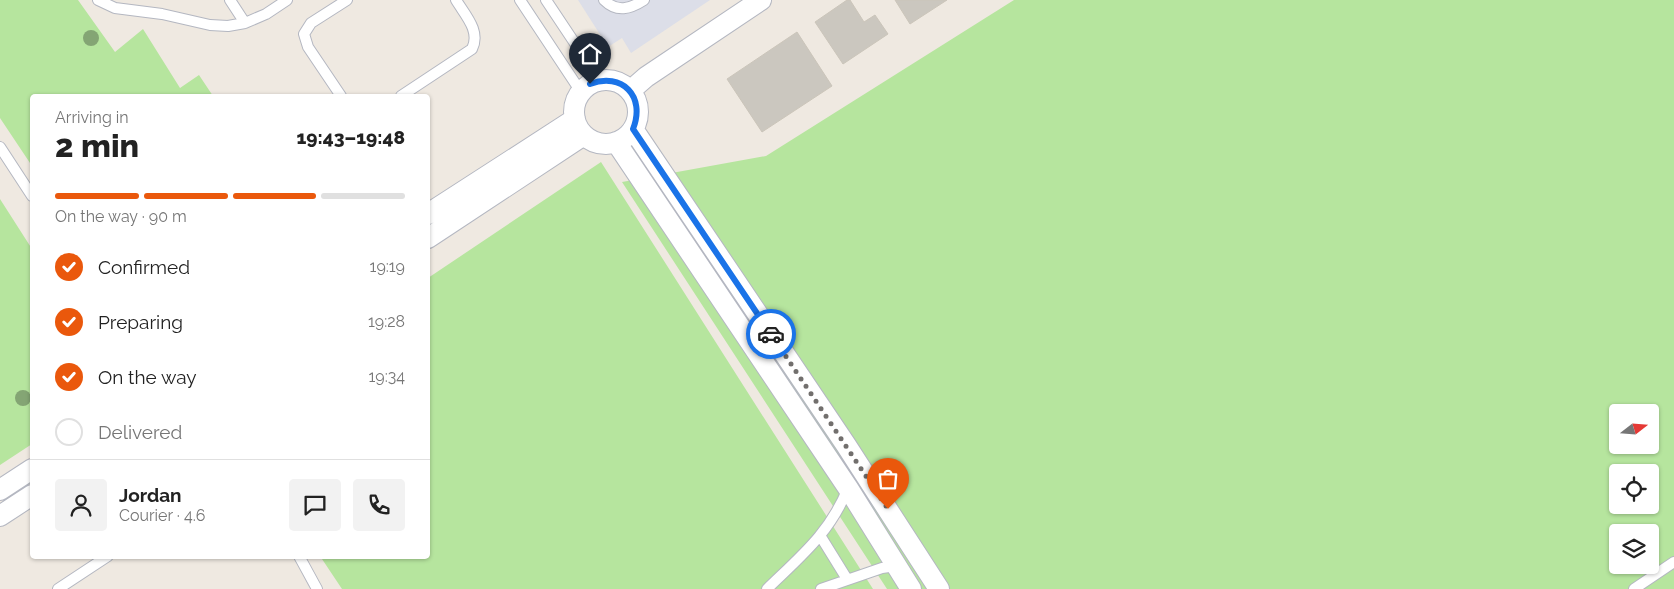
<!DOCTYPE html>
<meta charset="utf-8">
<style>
body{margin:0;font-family:Raleway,sans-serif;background:#f2f2f2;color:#222;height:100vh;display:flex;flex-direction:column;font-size:19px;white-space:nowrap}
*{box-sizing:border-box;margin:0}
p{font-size:16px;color:#767676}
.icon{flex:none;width:28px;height:28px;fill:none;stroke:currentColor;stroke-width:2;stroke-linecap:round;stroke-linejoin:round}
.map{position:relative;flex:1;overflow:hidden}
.side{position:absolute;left:30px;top:94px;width:400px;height:465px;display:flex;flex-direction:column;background:#fff;border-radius:5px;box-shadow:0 1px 4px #0004}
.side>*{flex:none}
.needle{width:32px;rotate:73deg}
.controls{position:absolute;left:1609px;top:404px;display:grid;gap:10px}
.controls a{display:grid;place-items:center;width:50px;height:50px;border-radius:5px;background:#fff;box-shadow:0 1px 4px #0004;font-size:25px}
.pin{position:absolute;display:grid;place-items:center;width:42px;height:42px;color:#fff;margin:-51px -21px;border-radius:50% 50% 50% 0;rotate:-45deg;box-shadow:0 0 5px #0007}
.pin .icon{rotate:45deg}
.courier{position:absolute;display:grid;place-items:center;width:50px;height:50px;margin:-25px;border:4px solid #1a73e8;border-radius:50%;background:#fff;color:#222;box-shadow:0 1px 6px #0007}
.summary em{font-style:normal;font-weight:800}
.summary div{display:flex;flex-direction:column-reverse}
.summary{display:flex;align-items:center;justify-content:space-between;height:85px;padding:0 25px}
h1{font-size:32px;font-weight:800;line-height:38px}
.bar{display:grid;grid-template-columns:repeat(4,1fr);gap:8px 5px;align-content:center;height:60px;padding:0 25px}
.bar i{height:6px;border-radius:4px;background:#e0e0e0}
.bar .selected{background:#ea580c}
.bar p{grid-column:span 4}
.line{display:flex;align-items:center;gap:12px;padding:0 25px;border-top:1px solid #e0e0e0}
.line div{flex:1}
.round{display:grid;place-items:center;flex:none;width:52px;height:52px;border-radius:5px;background:#f2f2f2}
ol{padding:0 25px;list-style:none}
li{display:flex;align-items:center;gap:15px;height:55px}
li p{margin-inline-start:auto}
li .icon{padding:5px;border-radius:50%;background:#ea580c;color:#fff;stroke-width:4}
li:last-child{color:#767676}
li i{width:28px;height:28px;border:2px solid #e0e0e0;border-radius:50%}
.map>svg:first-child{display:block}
.airport{fill:#dcdee8}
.green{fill:#b6e59e;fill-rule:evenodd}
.building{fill:#cbc7bf;stroke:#cbc5ba}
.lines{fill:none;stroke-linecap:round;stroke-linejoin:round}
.service-casing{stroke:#b4b7c1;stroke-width:12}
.minor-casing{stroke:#b4b7c1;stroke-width:22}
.service{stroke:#fff;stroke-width:10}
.minor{stroke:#fff;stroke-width:20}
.tree{fill:#84a574}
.done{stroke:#726f6d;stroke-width:5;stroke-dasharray:0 9}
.route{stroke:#1a73e8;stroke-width:6}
</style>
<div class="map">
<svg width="1674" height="589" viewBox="0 0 1674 589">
<rect width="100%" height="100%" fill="#efe9e1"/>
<path class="airport" d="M578 0H710L631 53 622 38 608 47Z"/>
<path class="green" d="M0 0H78L115 52 143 29 180 88 199 75 213 96H32V166L0 118Z
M1014 0H1674V589H887L622 182 766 156ZM1618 412H1650V445H1618ZM1618 472H1650V505H1618ZM1618 532H1650V565H1618Z
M601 162 873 589H342L320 556H428V278Z
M0 199 32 249V444L0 465Z"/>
<path class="building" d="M847 0H850L864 22 875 15 888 34 843 64 815 22Z
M895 0H947L910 24Z
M797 32 832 86 762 132 727 79Z"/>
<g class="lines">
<defs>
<path id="service" d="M98 0 115 8 162 14 210 25 228 26 245 23 266 14 287 0
M230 0 245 23
M520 0 581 92
M546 0 600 81
M604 0C617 13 630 9 644 0
M341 96 308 47 304 34 311 23 347 0
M401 96 472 49C481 31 465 15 456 0
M0 147 32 196
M821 537 847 579
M299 556 317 589
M58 589 108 556
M767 589C801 556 830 533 848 488
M821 589 882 568 896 566
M1634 589 1674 562"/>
<path id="minor" d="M574 112a32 32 0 1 1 64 0a32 32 0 1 1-64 0Z
M630 91 646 77 761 0
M633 129 846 445 939 589
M616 142 848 488 911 589
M428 214 575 119
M428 238 584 135
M0 490 32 469
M0 516 32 495"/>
</defs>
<use href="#service" class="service-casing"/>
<use href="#minor" class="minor-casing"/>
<use href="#service" class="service"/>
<use href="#minor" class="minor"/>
</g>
<g class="tree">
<circle cx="91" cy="38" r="8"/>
<circle cx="23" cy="398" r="8"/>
</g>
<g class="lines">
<path class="done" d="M771 334 888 509"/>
<path class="route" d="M590 84C622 72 646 96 633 129L771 334"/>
</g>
</svg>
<div class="controls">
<a><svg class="needle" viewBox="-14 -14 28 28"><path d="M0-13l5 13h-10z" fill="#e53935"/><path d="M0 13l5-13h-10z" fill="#767676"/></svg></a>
<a><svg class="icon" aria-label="locate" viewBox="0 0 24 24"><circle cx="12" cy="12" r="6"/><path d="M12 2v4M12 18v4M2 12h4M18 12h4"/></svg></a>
<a><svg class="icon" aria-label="layers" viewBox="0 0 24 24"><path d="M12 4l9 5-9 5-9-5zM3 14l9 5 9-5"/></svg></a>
</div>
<div class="pin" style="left:888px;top:509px;background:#ea580c"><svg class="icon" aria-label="bag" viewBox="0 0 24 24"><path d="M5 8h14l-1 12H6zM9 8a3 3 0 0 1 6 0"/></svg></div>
<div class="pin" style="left:590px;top:84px;background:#1f2937"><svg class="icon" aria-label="home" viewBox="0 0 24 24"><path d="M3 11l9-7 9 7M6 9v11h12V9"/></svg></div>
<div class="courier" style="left:771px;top:334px"><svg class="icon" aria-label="car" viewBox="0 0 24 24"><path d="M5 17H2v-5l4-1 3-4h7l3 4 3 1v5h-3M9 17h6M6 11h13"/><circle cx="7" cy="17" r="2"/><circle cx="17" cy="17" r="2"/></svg></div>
<section class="side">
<div class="summary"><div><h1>2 min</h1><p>Arriving in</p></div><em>19:43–19:48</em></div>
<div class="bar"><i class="selected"></i><i class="selected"></i><i class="selected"></i><i></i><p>On the way · 90 m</p></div>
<ol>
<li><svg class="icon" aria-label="check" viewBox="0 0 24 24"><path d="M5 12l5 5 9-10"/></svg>Confirmed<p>19:19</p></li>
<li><svg class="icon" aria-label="check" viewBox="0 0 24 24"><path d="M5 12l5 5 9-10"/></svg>Preparing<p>19:28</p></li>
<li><svg class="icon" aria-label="check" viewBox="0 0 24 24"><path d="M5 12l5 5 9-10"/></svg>On the way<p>19:34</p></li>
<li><i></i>Delivered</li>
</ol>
<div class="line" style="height:90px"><a class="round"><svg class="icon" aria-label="person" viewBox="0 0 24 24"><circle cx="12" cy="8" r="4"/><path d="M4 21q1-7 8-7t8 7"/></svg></a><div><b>Jordan</b><p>Courier · 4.6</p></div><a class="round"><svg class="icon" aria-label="chat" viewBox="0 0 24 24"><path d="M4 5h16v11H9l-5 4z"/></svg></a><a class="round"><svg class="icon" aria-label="phone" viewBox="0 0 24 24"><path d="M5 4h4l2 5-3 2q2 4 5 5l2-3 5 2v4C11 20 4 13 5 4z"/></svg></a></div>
</section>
</div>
